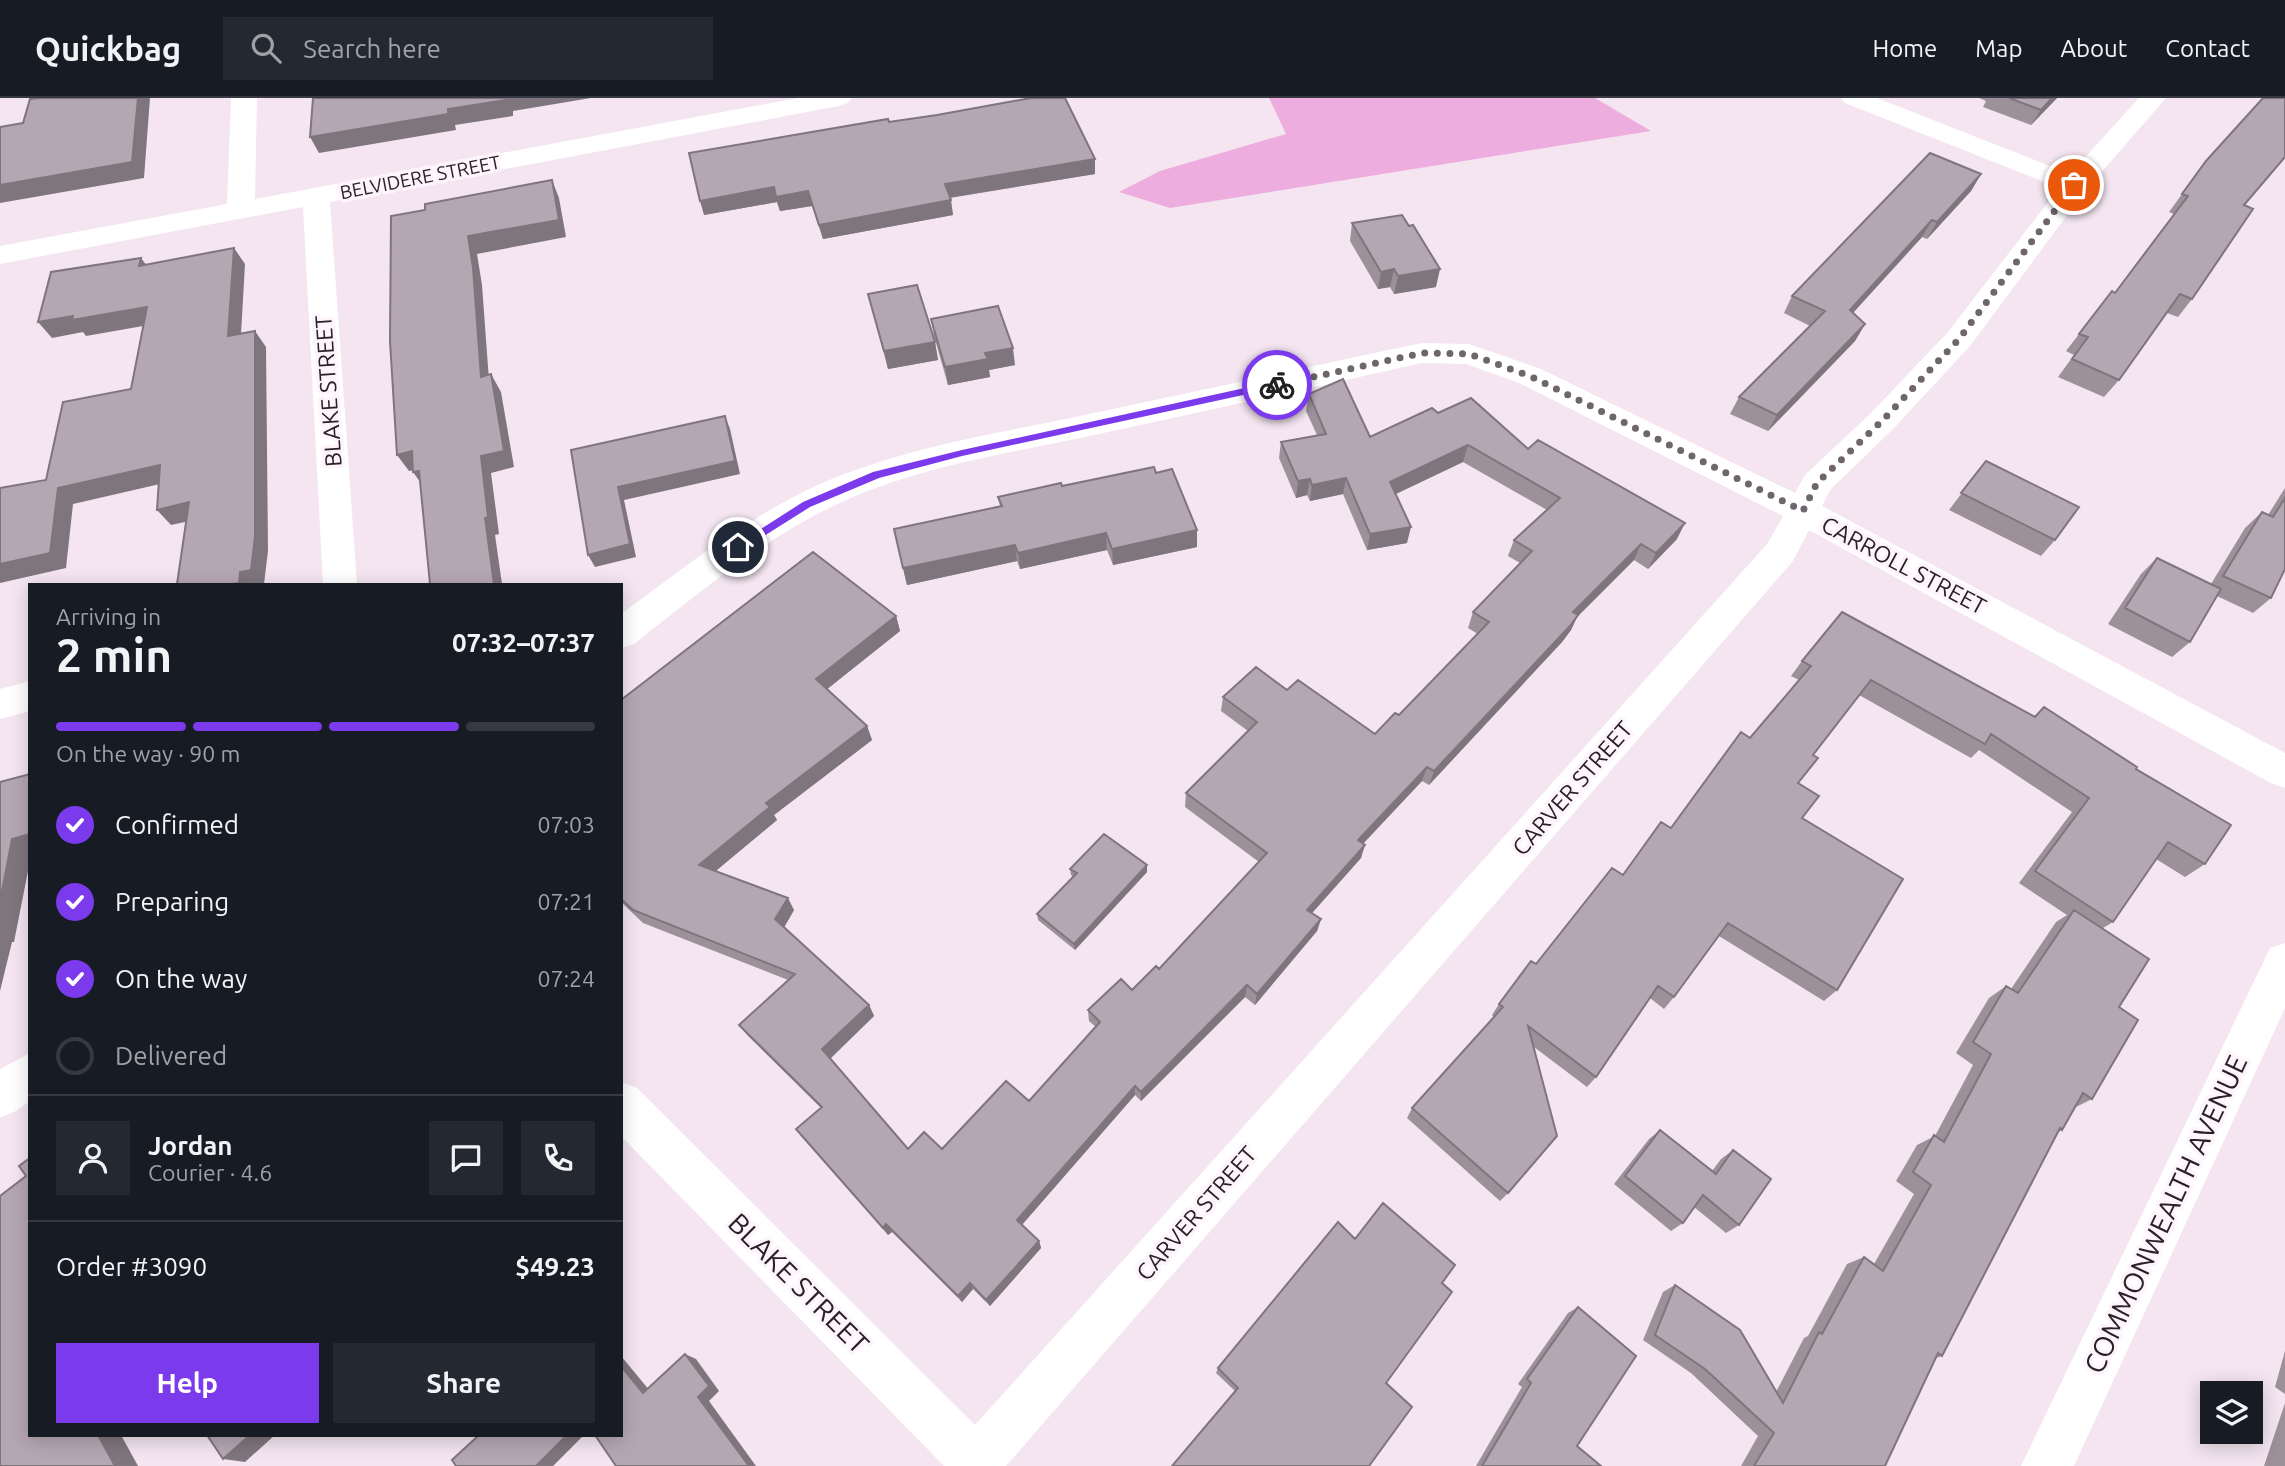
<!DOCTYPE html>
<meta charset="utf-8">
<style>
body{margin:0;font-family:Ubuntu,sans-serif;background:#242831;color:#f1f3f6;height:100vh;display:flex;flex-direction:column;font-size:26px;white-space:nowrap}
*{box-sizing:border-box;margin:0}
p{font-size:23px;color:#9ea1a6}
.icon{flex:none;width:38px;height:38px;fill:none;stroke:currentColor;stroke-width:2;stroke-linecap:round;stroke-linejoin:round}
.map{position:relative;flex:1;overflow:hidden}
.sheet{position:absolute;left:28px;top:485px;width:595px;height:854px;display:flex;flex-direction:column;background:#171b24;border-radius:0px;box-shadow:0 4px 18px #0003}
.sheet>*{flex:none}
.fabs{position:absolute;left:2200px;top:1283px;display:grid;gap:14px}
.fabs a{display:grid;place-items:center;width:63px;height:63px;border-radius:0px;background:#171b24;box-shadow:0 4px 18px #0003;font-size:35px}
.pin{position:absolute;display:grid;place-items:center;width:60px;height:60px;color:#fff;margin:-30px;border:4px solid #fff;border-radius:50%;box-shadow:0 2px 7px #0007}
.courier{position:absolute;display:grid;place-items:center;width:70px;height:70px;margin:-35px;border:5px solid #7c3aed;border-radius:50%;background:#fff;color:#222;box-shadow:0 2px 9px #0007}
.summary em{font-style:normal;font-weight:600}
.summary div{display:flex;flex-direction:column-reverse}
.summary{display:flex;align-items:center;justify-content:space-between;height:119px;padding:0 28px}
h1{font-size:46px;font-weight:600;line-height:52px}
.bar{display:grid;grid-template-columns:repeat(4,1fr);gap:10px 7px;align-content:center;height:84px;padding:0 28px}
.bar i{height:9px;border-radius:5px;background:#363941}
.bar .active{background:#7c3aed}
.bar p{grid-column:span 4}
.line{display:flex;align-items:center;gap:18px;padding:0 28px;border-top:2px solid #363941}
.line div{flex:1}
.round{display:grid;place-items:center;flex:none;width:74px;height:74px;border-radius:0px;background:#242831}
ol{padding:0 28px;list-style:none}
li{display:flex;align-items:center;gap:21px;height:77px}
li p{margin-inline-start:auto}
li .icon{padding:7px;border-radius:50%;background:#7c3aed;color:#fff;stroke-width:4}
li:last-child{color:#9ea1a6}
li i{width:38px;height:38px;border:4px solid #363941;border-radius:50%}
.primary-button{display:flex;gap:14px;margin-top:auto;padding:14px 28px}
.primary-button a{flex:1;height:80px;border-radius:0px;background:#7c3aed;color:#fff;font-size:28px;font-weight:600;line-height:80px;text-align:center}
.primary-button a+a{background:#242831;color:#f1f3f6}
header{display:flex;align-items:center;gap:42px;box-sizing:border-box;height:98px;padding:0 35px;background:#171b24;border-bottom:2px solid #363941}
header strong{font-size:33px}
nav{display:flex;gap:38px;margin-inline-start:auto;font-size:24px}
.search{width:490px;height:63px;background:#242831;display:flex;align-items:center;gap:18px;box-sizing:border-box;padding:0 24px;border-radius:0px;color:#9ea1a6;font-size:26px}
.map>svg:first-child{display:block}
.green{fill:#edaddf}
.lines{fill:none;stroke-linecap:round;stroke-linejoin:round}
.minor{fill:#fff;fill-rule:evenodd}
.tertiary{fill:#fff;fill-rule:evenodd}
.wall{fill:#9c9099}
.shaded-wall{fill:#7f757d}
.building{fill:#b5a7b2;stroke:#7f757d;stroke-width:2}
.route{fill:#7c3aed}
.done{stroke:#6f666d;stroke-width:7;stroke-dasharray:0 12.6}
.labels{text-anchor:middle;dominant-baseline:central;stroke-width:7;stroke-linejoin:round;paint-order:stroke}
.far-street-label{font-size:19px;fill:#282226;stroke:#fef4fb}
.street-label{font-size:23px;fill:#282226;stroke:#fef4fb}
.near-street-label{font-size:28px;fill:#282226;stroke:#fef4fb}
</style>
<header>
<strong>Quickbag</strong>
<div class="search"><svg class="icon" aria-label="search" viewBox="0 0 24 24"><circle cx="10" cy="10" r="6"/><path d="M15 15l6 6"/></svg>Search here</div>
<nav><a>Home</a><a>Map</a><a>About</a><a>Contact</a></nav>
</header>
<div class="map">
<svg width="2285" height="1368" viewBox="0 0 2285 1368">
<rect width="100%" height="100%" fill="#f4e5f0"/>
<path class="green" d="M1269 0H1595L1651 33 1170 110 1119 94 1160 73 1286 36Z"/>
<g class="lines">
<path class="minor" d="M231 0H257L255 101 798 0H852L848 5 839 8 330 104 357 486H323L303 109 0 166V148L227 106Z
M1841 0H1877L2070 76 2139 0H2166L2085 93 1970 248 1894 330 1830 392 1822 408 2285 655V690L2271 685 1809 432 1793 463 1006 1368H944L621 1038V984L637 990 975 1327 1768 445 1783 418 1519 285 1466 266 1422 265C1310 290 1197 315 1085 339 1004 356 920 369 844 403 766 438 701 494 634 546L621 550V516C685 469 747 419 820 386 902 350 993 336 1080 318 1194 294 1308 269 1422 245L1469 246 1541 271 1795 395 1805 377 1872 314 1948 234 2059 90 1845 5Z
M30 583V613L0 621V591Z
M30 955V1003L16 1013 0 1020V971Z"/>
<path class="tertiary" d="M2285 845V910L2074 1368H2021L2270 850Z"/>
</g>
<path class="wall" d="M1979 0H2057L2031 27 1983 9 1986 3Z
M889 24 1095 61V76L950 100 953 117 823 141 812 108 780 113 777 104 704 117Z
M2206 63 2245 108 2192 201 2178 219 2167 215 2119 282 2104 299 2058 279 2074 257 2066 253 2112 193 2115 195 2174 116 2169 114Z
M1981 76 1971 93 1927 141 1922 139 1853 215 1865 226 1855 243 1768 333 1730 316 1739 299 1810 228 1784 215 1792 198Z
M1352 125 1436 189 1394 196 1390 189 1378 191 1350 143Z
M868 196 935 244 938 262 888 271Z
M931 221 1015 267 989 272 990 279 948 287 934 238Z
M1309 296 1370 339 1438 315 1528 351 1677 441 1648 471 1634 462 1577 519 1571 532 1562 544 1429 687 1422 683 1363 746 1361 760 1312 815 1321 821 1317 833 1255 907 1245 899 1141 1003 1135 997 1022 1127 1039 1143 1041 1150 990 1208 973 1191 962 1204 892 1134 888 1137 803 1040 796 1031 821 1010 747 937 739 927 788 882 643 825 621 804V602L896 518 900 533 827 591 867 628 872 642 774 717 777 722 716 773 794 812 784 829 869 907 874 918 830 960 908 1051H942L1029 1003 1096 929 1089 923 1088 912 1132 892 1159 871 1259 764 1185 709 1186 695 1248 633 1221 613 1223 599 1287 592 1375 636 1399 617 1478 536 1468 530 1473 514 1520 465 1508 458 1514 442 1547 412 1463 364 1396 396 1407 445 1367 452 1343 396 1310 403 1307 397 1296 400 1279 360 1281 344 1317 337 1306 313Z
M1986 363 2055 442 2041 458 1949 412Z
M1156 375 1197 432V449L1113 467 1107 452 1020 471 1017 463 907 487 894 431 1000 408 998 399Z
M2285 390V471L2271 500 2253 515 2217 498 2190 544 2172 559 2108 526 2141 476 2157 460 2211 486 2245 430 2262 414 2268 417Z
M1802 563 2034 619 2044 609 2136 671 2205 766 2185 779 2156 761 2113 824 2103 830 2119 909 2092 1001 2074 1010 2062 1032 2058 1034 1942 1258 1936 1260 1885 1368H1741L1758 1338 1691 1275 1643 1242 1663 1194 1675 1187 1776 1294 1804 1240 1808 1238 1847 1166 1864 1159 1874 1166 1914 1096 1896 1083 1917 1047 1935 1038 1973 967 1956 955 1989 900 2006 888 2011 891 2056 824 2067 817 2019 785 2072 714 1979 652 1971 660 1859 597 1813 657 1798 685 1802 720 1837 892 1824 903 1719 838 1674 899 1664 911 1650 900 1596 979 1587 989 1534 949 1508 1095 1500 1103 1407 1020 1412 1010 1494 919 1492 917 1499 906 1623 777 1671 730 1750 640 1799 582 1791 578Z
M1147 767V774L1075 852 1038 822 1037 816 1073 779 1071 777 1070 771Z
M1660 1032 1712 1073 1721 1061 1733 1052 1739 1127 1726 1135 1694 1109 1683 1125 1671 1133 1614 1086 1649 1041Z
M1355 1141 1442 1185 1386 1285 1235 1293 1216 1275 1218 1270Z
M1578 1209 1577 1348 1601 1368H1476L1522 1289 1518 1286 1568 1215Z
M2285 1253V1296L2275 1289Z
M2285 1305V1368H2264Z"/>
<path class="shaded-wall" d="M138 0H150L144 80 0 105V87Z
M506 0H591L513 13V18L455 27 456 32 319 55 310 39Z
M2052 0H2057L2031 27 2041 12Z
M1095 61V76L947 100 945 86Z
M1981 76 1971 93 1927 141 1937 124Z
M552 82 559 100 566 139 477 156 482 187 490 296 481 279 468 138Z
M774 89 808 93 812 108 780 113 777 104 704 117 700 103Z
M951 102 953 117 823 141 819 127Z
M1932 122 1922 139 1840 229 1850 212Z
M234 150 245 166 240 254 228 238Z
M141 160 153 176 139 168Z
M1394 171 1390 189 1378 191 1381 174Z
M1440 171 1436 189 1394 196 1398 178Z
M147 209 160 225 86 238 83 234 52 240 38 224 73 218Z
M1865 226 1855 243 1768 333 1777 317Z
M255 233 266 249 268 453 264 486H231Z
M935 244 938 262 888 271 884 253Z
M1013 250 1015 267 989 272 990 279 948 287 945 269 985 255Z
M491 276 501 294 514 369 491 375 499 436 495 437 502 486H494L485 420 481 358Z
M725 318 730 331 740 376 624 402 636 459 595 469 588 457 618 389Z
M1468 347 1463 364 1387 400 1390 384Z
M412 353 423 370 409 373 397 357Z
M160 367 173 383 73 406 66 470 0 485V466L58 390Z
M419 373 425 391 413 374Z
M1346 380 1343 396 1310 403 1312 387Z
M1310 381 1307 397 1296 400 1298 383Z
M189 404 203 420 171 427 157 412Z
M1685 425 1677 441 1648 471 1656 455Z
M1411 429 1407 445 1367 452 1370 436Z
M1197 432V449L1113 467 1112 451Z
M1106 435 1107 452 1020 471 1018 455Z
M1641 446 1634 462 1577 519 1571 532 1562 544 1429 687 1434 673 1573 514Z
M1015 447 1017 463 907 487 903 470Z
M896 518 900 533 821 596 816 581Z
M867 628 872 642 774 717 777 722 707 780 699 767 766 705Z
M1427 669 1422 683 1354 755 1358 742Z
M30 736V763L14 844H12L0 893V803L12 741Z
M1365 747 1361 760 1304 824 1307 812Z
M1147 767V774L1075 852 1074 846Z
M788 800 794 812 782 833 775 821Z
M1321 821 1317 833 1255 907 1257 896Z
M1247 887 1245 899 1141 1003V994Z
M869 907 874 918 829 962 822 951Z
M1135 988V997L1019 1130 1017 1122Z
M886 1126 892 1134 888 1137 883 1130Z
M1039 1143 1041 1150 990 1208 986 1202Z
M970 1185 973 1191 962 1204 958 1198Z
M685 1256 696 1261 719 1293 709 1303 756 1368H749L698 1299Z
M621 1258 655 1299 643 1295 621 1268Z
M98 1337H121L138 1368H115Z
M250 1337H275L245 1364 223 1361Z
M567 1337H584L553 1368H536Z"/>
<path class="building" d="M40 0H138L132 64 0 87V29L23 25 30 1Z
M313 0H506V2L448 11V16L310 39Z
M1031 0H1065L1095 61 945 86 951 102 819 127 808 93 776 99 774 89 700 103 689 55 888 21 889 24 937 17Z
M2009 0H2052L2041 12Z
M2263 0H2285V59L2244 107 2253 111 2192 201 2180 196 2119 282 2072 261 2088 239 2079 236 2112 193 2115 195 2188 98 2182 96 2206 63Z
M1930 55 1981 76 1937 124 1932 122 1850 212 1865 226 1777 317 1739 299 1825 213 1792 198Z
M552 82 559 122 468 138 473 170 481 279 491 276 504 353 481 358 488 419 485 420 494 486H430L419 373 413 374 412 353 397 357 390 243 391 118 425 112V106Z
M1402 117 1409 128 1413 127 1440 171 1398 178 1394 171 1381 174 1352 125Z
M234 150 228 238 255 233V438L251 472 240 474 239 485 231 486H177L189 404 157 412 160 367 58 390 50 455 0 466V390L46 382 63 304 131 291 147 209 72 222 73 218 38 224 51 174 141 160 139 168Z
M917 187 935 244 884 253 868 196Z
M998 208 1013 250 985 255 988 261 945 269 931 221Z
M1343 281 1370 339 1432 310 1438 315 1471 300 1528 351 1538 342 1685 425 1656 455 1641 446 1573 514 1578 517 1569 529 1434 673 1427 669 1358 742 1365 747 1307 812 1321 821 1257 896 1247 887 1141 994 1135 988 1017 1122 1039 1143 986 1202 970 1185 958 1198 886 1126 883 1130 796 1031 822 1009 739 927 795 876 633 812 621 801V602L813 454 896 518 816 581 867 628 766 705 770 709 699 767 788 800 775 821 869 907 822 951 908 1051 924 1034 942 1051 1006 983 1029 1003 1100 924 1088 912 1121 881 1132 892 1156 868 1159 871 1267 755 1186 695 1257 624 1223 599 1256 569 1287 592 1298 582 1375 636 1395 615 1399 617 1489 524 1473 514 1532 453 1514 442 1560 400 1468 347 1390 384 1411 429 1370 436 1346 380 1312 387 1310 381 1298 383 1281 344 1326 336 1309 296Z
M725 318 735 363 618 389 630 446 588 457 571 352Z
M1986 363 2079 409 2055 442 1961 395Z
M1154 369 1156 375 1172 371 1197 432 1112 451 1106 435 1018 455 1015 447 903 470 894 431 1002 408 998 399 1061 385 1062 388Z
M2285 400V471L2271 500 2223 478 2262 414 2273 419Z
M2157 460 2221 491 2190 544 2125 510Z
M1842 514 2035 619 2044 609 2137 669 2136 671 2231 727 2205 766 2168 744 2113 824 2035 773 2089 700 1991 636 1985 646 1871 582 1813 657 1818 660 1798 685 1819 698 1802 720 1903 781 1837 892 1728 825 1674 899 1658 888 1596 979 1528 928 1557 1038 1508 1095 1412 1010 1503 909 1499 906 1531 863 1536 866 1612 770 1623 777 1661 724 1671 730 1741 634 1750 640 1811 568 1802 563Z
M30 676V736L12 741 0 803V684Z
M1104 736 1147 767 1074 846 1037 816 1077 775 1070 771Z
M2074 812 2149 861 2119 909 2138 922 2092 1001 2083 995 2062 1032 2060 1030 1942 1258 1938 1255 1885 1368H1754L1774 1335 1705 1271 1655 1237 1675 1187 1740 1232 1783 1305 1819 1234 1822 1236 1864 1159 1883 1173 1931 1087 1913 1074 1934 1037 1944 1044 1991 956 1973 944 2006 888 2018 895Z
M1660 1032 1716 1076 1733 1052 1771 1081 1739 1127 1703 1097 1683 1125 1625 1078Z
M30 1060V1337H98L115 1368H0V1098L26 1078 19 1068Z
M1383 1105 1455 1167 1442 1185 1452 1194 1386 1285 1412 1309 1369 1368H1172L1238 1290 1218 1270 1338 1124 1355 1141Z
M1578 1209 1636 1258 1577 1348 1601 1368H1482L1531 1285 1527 1281Z
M685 1256 709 1288 698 1299 749 1368H616L595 1337H621V1268L643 1295Z
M207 1337H250L223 1361Z
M479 1337H567L536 1368H456L452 1362Z"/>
<path class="route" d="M1277 283 1282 287 1280 289 962 358 879 380 810 409 742 452 738 453 733 449 803 404 873 374 962 352Z"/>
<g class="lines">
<path class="done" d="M1277 287 1422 255 1469 256 1530 278 1803 413 1817 385 1883 322 1959 241 2074 87"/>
</g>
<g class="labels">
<g class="far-street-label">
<text transform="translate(420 79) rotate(-11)">BELVIDERE STREET</text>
</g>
<g class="street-label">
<text transform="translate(328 293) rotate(-94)">BLAKE STREET</text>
<text transform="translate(1904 467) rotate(28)">CARROLL STREET</text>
<text transform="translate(1572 690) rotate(-49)">CARVER STREET</text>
<text transform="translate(1196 1115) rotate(-49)">CARVER STREET</text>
</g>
<g class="near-street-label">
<text transform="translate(2165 1116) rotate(-65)">COMMONWEALTH AVENUE</text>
<text transform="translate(799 1185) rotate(45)">BLAKE STREET</text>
</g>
</g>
</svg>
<div class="fabs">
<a><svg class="icon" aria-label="layers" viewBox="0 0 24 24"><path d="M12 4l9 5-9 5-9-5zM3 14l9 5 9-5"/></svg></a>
</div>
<div class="pin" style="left:2074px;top:87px;background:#ea580c"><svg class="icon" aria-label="bag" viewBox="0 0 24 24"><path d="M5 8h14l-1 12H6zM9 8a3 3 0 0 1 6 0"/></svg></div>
<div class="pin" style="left:738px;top:449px;background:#1f2937"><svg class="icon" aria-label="home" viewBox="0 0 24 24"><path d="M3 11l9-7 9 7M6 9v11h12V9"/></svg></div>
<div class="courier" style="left:1277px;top:287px"><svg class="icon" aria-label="bike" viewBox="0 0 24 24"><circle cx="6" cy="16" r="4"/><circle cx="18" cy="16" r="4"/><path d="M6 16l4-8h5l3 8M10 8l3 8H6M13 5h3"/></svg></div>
<section class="sheet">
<div class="summary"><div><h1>2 min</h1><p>Arriving in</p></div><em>07:32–07:37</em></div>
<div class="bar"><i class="active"></i><i class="active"></i><i class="active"></i><i></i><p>On the way · 90 m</p></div>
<ol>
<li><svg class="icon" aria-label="check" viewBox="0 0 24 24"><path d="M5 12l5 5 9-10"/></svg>Confirmed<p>07:03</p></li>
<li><svg class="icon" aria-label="check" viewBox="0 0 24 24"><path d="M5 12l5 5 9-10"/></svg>Preparing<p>07:21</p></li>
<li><svg class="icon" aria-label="check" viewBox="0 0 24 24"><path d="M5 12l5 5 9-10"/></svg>On the way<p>07:24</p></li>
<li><i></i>Delivered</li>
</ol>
<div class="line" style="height:126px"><a class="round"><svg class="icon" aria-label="person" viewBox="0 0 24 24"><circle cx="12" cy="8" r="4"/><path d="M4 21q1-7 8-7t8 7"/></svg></a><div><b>Jordan</b><p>Courier · 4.6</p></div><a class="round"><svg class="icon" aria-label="chat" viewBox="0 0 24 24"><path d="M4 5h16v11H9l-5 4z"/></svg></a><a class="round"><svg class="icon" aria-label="phone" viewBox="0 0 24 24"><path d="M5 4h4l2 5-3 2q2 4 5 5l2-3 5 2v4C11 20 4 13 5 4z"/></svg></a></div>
<div class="line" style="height:91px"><div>Order #3090</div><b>$49.23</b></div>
<div class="primary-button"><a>Help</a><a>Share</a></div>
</section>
</div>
